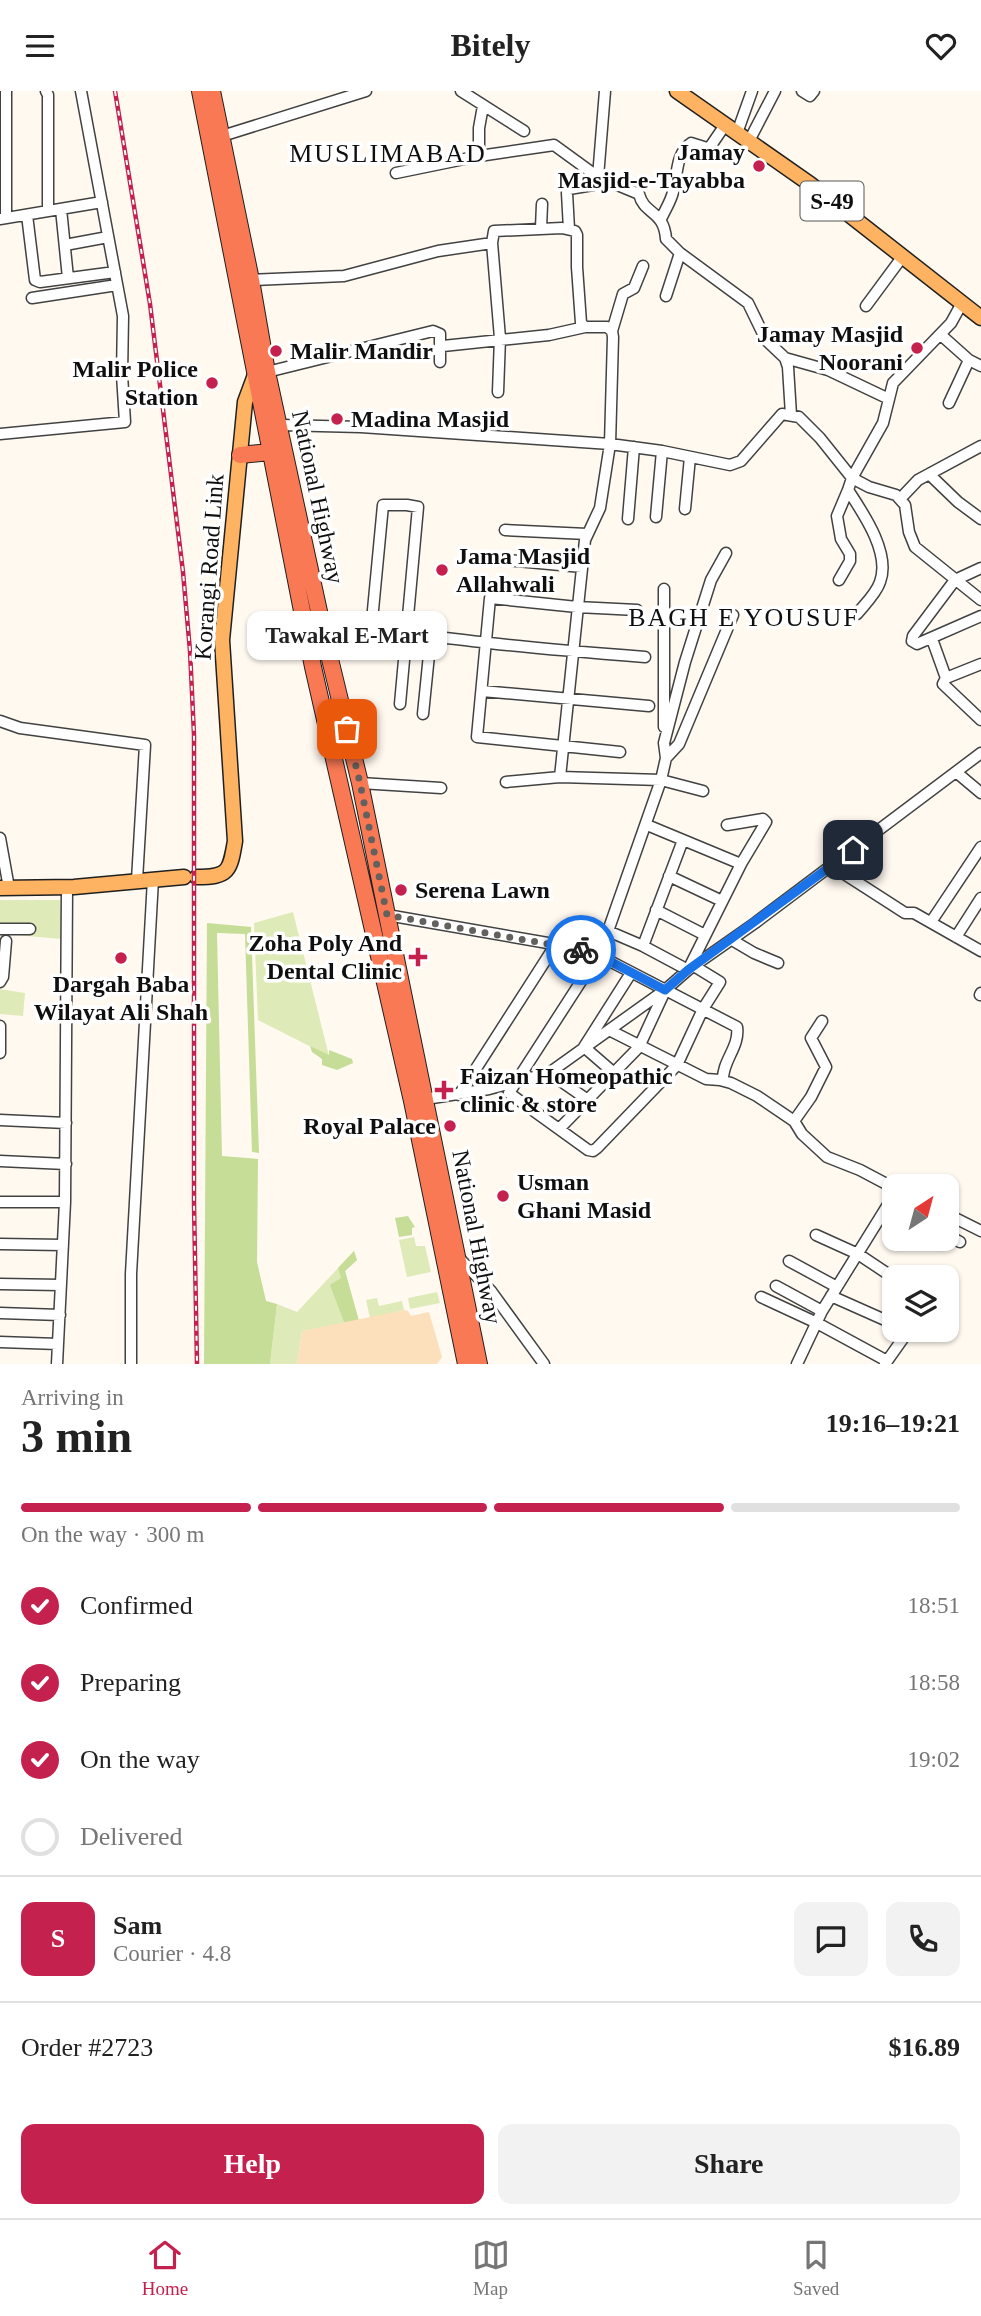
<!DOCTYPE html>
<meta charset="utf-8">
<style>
body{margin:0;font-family:Georgia,serif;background:#f2f2f2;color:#222;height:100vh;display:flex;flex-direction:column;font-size:26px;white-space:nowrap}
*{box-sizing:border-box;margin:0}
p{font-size:23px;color:#767676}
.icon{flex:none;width:38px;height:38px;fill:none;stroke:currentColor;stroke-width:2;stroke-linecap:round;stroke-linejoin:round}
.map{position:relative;height:1273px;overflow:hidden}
.details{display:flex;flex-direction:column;background:#fff;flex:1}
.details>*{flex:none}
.needle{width:46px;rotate:36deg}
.fabs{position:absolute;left:882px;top:1083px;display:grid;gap:14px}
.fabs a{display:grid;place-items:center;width:77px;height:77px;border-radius:14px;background:#fff;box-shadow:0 2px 5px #0004;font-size:35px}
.pin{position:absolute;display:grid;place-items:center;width:60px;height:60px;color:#fff;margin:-30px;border-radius:14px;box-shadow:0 4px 10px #0006}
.courier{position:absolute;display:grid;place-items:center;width:70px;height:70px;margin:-35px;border:5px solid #1a73e8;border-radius:50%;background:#fff;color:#222;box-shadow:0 2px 9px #0007}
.bubble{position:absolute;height:49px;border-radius:14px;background:#fff;box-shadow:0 2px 5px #0004;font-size:23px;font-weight:800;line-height:49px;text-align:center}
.overview em{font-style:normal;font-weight:800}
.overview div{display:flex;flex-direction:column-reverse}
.overview{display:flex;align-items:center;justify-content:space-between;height:119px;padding:0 21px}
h1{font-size:46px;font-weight:800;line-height:52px}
.bar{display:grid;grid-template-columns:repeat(4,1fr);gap:10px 7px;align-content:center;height:84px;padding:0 21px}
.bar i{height:9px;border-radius:5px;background:#e0e0e0}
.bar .on{background:#c4214f}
.bar p{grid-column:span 4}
.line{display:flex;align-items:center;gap:18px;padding:0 21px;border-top:2px solid #e0e0e0}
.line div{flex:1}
.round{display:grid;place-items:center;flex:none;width:74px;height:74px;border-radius:14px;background:#f2f2f2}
ol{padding:0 21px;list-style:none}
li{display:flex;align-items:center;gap:21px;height:77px}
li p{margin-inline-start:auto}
li .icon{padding:7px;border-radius:50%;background:#c4214f;color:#fff;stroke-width:4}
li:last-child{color:#767676}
li i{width:38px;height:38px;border:4px solid #e0e0e0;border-radius:50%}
.action{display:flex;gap:14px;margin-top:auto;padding:14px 21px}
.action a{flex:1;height:80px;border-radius:14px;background:#c4214f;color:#fff;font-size:28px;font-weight:800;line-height:80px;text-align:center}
.action a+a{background:#f2f2f2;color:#222}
header{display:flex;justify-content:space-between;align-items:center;height:91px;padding:0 21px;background:#fff;font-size:32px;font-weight:800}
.menu{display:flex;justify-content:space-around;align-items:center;height:98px;border-top:2px solid #e0e0e0;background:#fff;font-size:19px;color:#767676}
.menu a{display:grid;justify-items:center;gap:4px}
.menu .on{color:#c4214f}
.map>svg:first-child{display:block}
.green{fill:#deebb8}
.forest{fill:#c6dd97}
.sand{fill:#fcdfbb}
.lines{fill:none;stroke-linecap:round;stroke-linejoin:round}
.minor-casing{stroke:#424242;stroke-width:13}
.major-casing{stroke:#202020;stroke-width:17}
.highway-casing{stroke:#202020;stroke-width:18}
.minor{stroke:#fff;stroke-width:10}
.major{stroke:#fdb362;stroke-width:14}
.highway{stroke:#f97954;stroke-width:16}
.rail-casing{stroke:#c4214f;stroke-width:4.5}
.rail{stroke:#fff;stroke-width:2;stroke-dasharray:5;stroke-linecap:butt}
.done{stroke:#63615e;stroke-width:7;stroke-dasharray:0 12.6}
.route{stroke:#1a73e8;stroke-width:9}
.poi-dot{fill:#c4214f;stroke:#fff;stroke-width:2.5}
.labels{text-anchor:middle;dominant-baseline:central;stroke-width:7;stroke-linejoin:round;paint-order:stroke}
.shield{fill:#fff;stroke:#575757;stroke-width:2}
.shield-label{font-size:23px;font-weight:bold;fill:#0f0f0f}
.poi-label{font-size:24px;font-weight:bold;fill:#0f0f0f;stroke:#fff;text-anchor:start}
.street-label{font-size:24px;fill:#0f0f0f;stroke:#fff}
.neighbourhood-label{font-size:26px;letter-spacing:2px;fill:#0f0f0f;stroke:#fff}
</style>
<header><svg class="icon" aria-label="menu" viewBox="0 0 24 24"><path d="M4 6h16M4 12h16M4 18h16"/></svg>Bitely<svg class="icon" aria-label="heart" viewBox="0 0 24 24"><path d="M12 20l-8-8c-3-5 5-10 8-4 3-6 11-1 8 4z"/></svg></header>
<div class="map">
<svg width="981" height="1273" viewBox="0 0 981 1273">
<rect width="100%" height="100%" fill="#fff9f0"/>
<path class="green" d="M0 809H60L62 848 4 843 0 846Z
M293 821 329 965 258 929 254 832Z
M0 898 25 902 23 925 0 923Z
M414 1146 416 1155H425L431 1181 407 1186 399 1149Z
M354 1160 357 1169 345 1180 359 1230 302 1240 297 1273H270L277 1213 297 1221Z
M437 1201 440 1212 410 1218 408 1207Z
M377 1207 379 1215 402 1210 404 1219 370 1227 366 1209Z"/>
<path class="forest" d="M207 832 251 836 259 1062 252 1061 245 843 217 842 222 1065 258 1068 257 1171 266 1210 277 1213 270 1273H204Z
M310 955 329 964V959L352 968 353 972 337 979 322 974V968L312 961Z
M408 1125 415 1136 412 1137V1144L399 1146 395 1127Z
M354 1160 357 1169 345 1180 359 1230 344 1231 330 1194 341 1187 338 1177Z"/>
<path class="sand" d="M404 1219 408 1220 411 1225 429 1221 442 1266 437 1273H297L302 1240Z"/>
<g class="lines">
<defs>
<path id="minor" d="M6 0V127
M46 0 48 4V120
M461 0 524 40
M802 0 810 5 814 0
M737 42 752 0
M222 45 366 0
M749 50 775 0
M479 65V37L483 15
M396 82 479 65 554 54 598 86 639 103C644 124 664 119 666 148L680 162
M61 118 68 187
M27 124 35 189 40 191 115 181
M0 128 102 111
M661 128C665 119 671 110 673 101 678 84 675 63 691 52L707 57 710 56 725 34
M541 137 542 113
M569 138 567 102 569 98 593 94 598 86 605 0
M65 154 108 146
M251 189 344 185 438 160 492 152
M666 205 680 162 748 212 766 249 785 267 788 276 791 324
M32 207 117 194
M866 215 903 165
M612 240 623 203 634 197 643 175
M941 244 969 269 981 275
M443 255 549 244 585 236
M785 267 828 279 889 308
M267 281 433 240 440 243V271
M498 301 500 247 492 152 494 140 562 137 575 140 577 144V176L581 232 585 236H607L612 240 613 246 610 353 662 360 730 374 741 370 782 323 799 326 820 347 852 387 869 396 896 404 905 414 909 441 915 456 981 509
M949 312 969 269
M280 334 361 336 610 353 600 417 585 449 560 686
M0 343 125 331 122 284 123 225 81 0
M929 383 958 411 981 428
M900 408 918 389 981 355
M685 418 690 366
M656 426 662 360
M628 428 634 356
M505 439 587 443
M496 468 582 476
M981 477 955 489 913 545 912 550 917 553 981 525
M839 489 850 470V463L841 448 837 425 848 399
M857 523C864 514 876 503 880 491 891 462 863 422 848 399L852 387 883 332 893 292 951 232 962 212
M323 539C379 537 434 546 489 552 541 558 593 562 645 566
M371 540 383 414H407L418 416 400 613
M932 548 946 587 943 593 981 629
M946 587 981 573
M482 600 649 615
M423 623 431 544
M0 630 20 637 145 654 137 789
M664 636V498
M620 661 477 646 490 507 577 516 637 519
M666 667 679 653 733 524
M956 681 981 702
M506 691 560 686 661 689 703 700
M360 692 441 697
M647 734 741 773
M0 747 9 797
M832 775 905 822H914L981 860
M669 785 722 810
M656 819 705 844
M387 824 565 855 598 864 737 936C740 956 722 970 723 989
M931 831 981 756
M0 838H30
M608 840 643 855 688 879 741 773 766 731 763 728 727 734
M956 846 981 807
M732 849 754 862 778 872
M643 855 683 749
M694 875 720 891 703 918 677 974 597 1057 593 1060 588 1059 509 1002 598 864 608 840 661 689 666 667 664 652 685 571 711 489 726 462
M0 891 3 886 6 850
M980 904 981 902
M0 935V962
M609 939 706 988 720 989 731 992 757 1005 794 1030 802 1043 827 1066 860 1079 894 1097
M549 982 588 1009
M614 982 584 956 631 882
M459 1004 556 853
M426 1008 489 998 549 982 665 899 688 879 755 832 981 662
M0 1029 66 1032
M794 1030 811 1006 826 976 811 947 822 930
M560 1037 639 956 664 902
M0 1070 66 1073
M0 1111H65
M947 1123 981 1140
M816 1144 858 1163 894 1187
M947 1144 960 1151
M0 1153 63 1154
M458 1166 491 1200 544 1273
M789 1170 837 1196
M0 1193 61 1194
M776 1195 822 1220
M831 1205 894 1233
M761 1206 817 1232 887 1270
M0 1222 60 1224
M0 1251 58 1253
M57 1273 65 1111 67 796
M131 1273V1183L153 788
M797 1273 822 1220 894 1104
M885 1273 909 1239"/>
<path id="major" d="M677 0 810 93 981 227
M197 786C229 786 230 780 235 750L222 549 245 311 255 284 260 283
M0 797 74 796 184 786"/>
<path id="highway" d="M200 0 313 576 412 1010 466 1273
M212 0 251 189 267 281 323 539 360 692 479 1273
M240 364 270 361"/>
</defs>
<use href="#minor" class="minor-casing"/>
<use href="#major" class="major-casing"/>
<use href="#highway" class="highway-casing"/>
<use href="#minor" class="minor"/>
<use href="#major" class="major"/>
<use href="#highway" class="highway"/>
<defs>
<path id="rail" d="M115 0 150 213 183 481 190 560 194 644V1113L197 1273"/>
</defs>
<use href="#rail" class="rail-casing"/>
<use href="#rail" class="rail"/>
</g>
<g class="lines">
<path class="done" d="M347 638 360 692 387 824 581 859"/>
<path class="route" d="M581 859 598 864 665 899 688 879 853 759"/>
</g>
<g class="poi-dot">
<circle cx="759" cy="75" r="7"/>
<circle cx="917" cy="257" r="7"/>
<circle cx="276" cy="260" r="7"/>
<circle cx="212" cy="292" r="7"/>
<circle cx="337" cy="328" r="7"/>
<circle cx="442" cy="479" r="7"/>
<circle cx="401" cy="799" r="7"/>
<path d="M414.5 855.5h7v7h7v7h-7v7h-7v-7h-7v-7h7z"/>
<circle cx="121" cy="867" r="7"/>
<path d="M440.5 988.5h7v7h7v7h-7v7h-7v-7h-7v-7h7z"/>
<circle cx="450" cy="1035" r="7"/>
<circle cx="503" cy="1105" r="7"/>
</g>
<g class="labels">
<rect class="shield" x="800.5" y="90.5" width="63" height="39" rx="5"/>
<g class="shield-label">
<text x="832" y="110">S-49</text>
</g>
<g class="poi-label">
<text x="745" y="61" text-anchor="end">Jamay<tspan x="745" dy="28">Masjid-e-Tayabba</tspan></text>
<text x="903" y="243" text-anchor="end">Jamay Masjid<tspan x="903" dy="28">Noorani</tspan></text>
<text x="290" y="260">Malir Mandir</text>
<text x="198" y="278" text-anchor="end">Malir Police<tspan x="198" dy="28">Station</tspan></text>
<text x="351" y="328">Madina Masjid</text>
<text x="456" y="465">Jama Masjid<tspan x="456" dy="28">Allahwali</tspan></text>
<text x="415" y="799">Serena Lawn</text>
<text x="402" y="852" text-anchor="end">Zoha Poly And<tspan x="402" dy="28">Dental Clinic</tspan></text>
<text x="121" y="893" text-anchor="middle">Dargah Baba<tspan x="121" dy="28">Wilayat Ali Shah</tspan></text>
<text x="460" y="985">Faizan Homeopathic<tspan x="460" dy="28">clinic &amp; store</tspan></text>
<text x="436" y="1035" text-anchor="end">Royal Palace</text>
<text x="517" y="1091">Usman<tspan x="517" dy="28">Ghani Masid</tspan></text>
</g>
<g class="street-label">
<text transform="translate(318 406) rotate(78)">National Highway</text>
<text transform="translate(209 476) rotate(-86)">Korangi Road Link</text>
<text transform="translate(477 1146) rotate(79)">National Highway</text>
</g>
<g class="neighbourhood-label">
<text x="388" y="62">MUSLIMABAD</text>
<text x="744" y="526">BAGH E YOUSUF</text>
</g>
</g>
</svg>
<div class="fabs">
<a><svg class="needle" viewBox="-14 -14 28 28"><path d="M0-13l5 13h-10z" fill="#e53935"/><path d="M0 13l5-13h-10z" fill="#767676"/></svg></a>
<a><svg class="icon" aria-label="layers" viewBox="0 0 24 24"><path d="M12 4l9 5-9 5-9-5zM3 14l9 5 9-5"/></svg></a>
</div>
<div class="pin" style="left:347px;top:638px;background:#ea580c"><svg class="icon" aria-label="bag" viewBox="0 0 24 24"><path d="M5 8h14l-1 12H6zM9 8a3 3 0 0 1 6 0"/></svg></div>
<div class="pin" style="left:853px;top:759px;background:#1f2937"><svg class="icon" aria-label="home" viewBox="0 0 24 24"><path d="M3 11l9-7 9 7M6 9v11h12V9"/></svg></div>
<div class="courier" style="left:581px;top:859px"><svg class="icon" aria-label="bike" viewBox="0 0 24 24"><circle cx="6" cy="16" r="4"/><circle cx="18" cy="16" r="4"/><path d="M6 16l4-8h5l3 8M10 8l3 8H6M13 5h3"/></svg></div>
<div class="bubble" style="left:247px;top:520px;width:200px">Tawakal E-Mart</div>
</div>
<section class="details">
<div class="overview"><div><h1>3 min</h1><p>Arriving in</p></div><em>19:16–19:21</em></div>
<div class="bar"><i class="on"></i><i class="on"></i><i class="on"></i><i></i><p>On the way · 300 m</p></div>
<ol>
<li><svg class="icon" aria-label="check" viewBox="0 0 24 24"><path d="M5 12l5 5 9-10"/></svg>Confirmed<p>18:51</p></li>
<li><svg class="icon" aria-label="check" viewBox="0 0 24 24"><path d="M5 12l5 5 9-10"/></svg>Preparing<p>18:58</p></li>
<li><svg class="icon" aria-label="check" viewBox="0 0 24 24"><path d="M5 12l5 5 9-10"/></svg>On the way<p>19:02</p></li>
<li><i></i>Delivered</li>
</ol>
<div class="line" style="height:126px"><b class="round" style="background:#c4214f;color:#fff">S</b><div><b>Sam</b><p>Courier · 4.8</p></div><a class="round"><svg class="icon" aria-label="chat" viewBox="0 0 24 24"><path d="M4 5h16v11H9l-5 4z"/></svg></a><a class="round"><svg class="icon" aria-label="phone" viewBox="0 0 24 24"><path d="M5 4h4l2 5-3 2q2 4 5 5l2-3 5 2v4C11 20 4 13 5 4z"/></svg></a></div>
<div class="line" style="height:91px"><div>Order #2723</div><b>$16.89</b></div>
<div class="action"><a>Help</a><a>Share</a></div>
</section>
<nav class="menu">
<a class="on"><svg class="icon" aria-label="home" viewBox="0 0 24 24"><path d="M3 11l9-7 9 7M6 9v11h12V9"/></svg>Home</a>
<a><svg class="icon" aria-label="map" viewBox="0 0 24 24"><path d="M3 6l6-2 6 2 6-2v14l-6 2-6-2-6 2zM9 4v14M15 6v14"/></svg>Map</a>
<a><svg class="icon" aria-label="saved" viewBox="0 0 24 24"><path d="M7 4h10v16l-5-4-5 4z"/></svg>Saved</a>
</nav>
